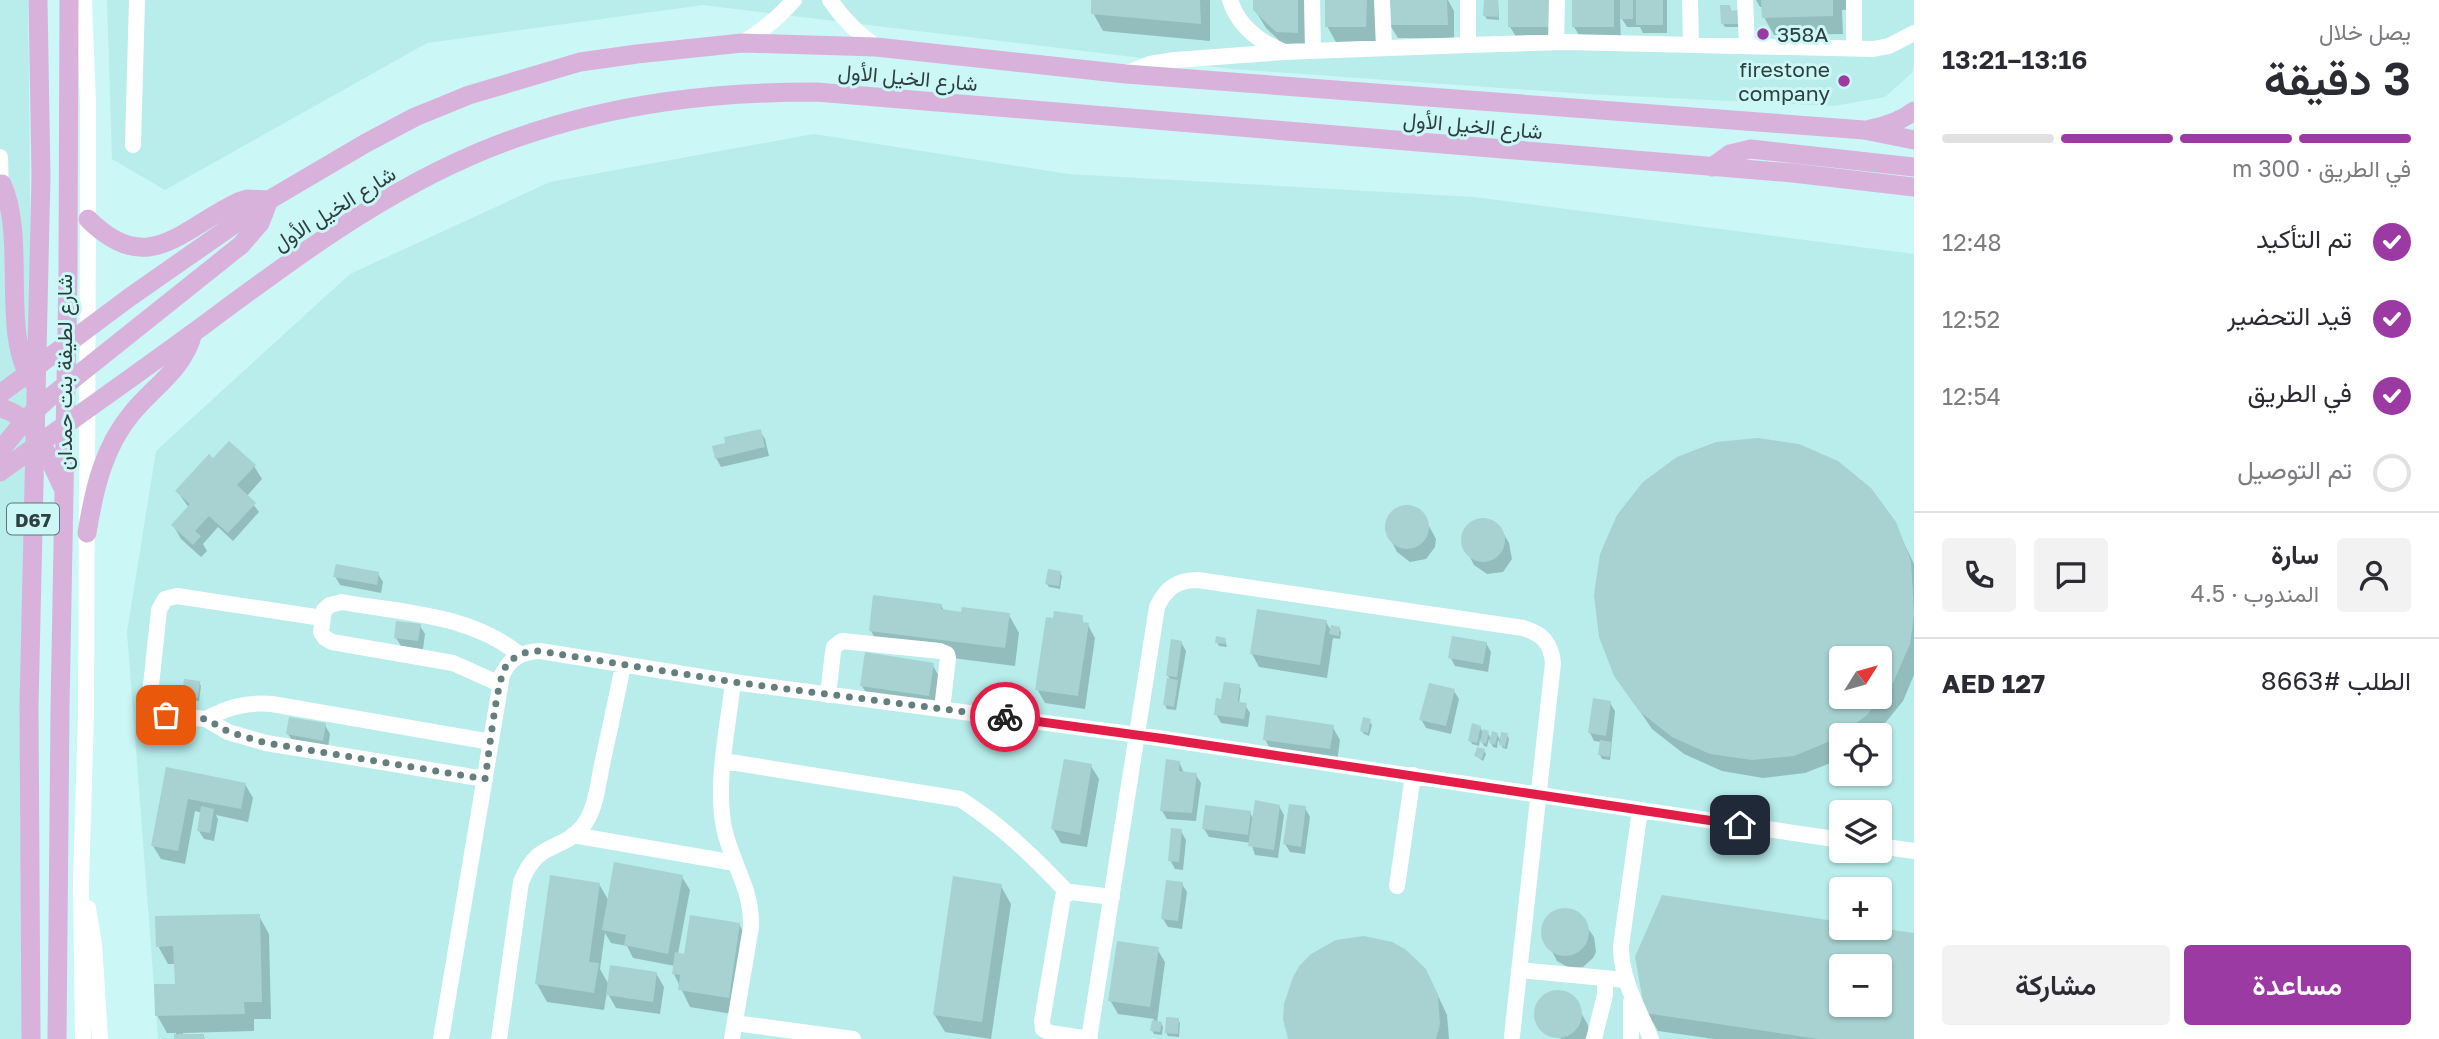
<!DOCTYPE html>
<html lang="ar">
<meta charset="utf-8">
<style>
body{margin:0;font-family:"Golos Text",Vazirmatn,sans-serif;background:#f2f2f3;color:#2b2b33;direction:rtl;height:100vh;display:flex;flex-direction:column;font-size:26px;white-space:nowrap}
*{box-sizing:border-box;margin:0}
p{font-size:23px;color:#7c7c81}
.icon{flex:none;width:38px;height:38px;fill:none;stroke:currentColor;stroke-width:2;stroke-linecap:round;stroke-linejoin:round}
.map{position:relative;flex:1;overflow:hidden;direction:ltr}
.details{display:flex;flex-direction:column;background:#fff;width:525px}
.details>*{flex:none}
.needle{width:46px;rotate:53deg}
.fabs{position:absolute;left:1829px;top:646px;display:grid;gap:14px}
.fabs a{display:grid;place-items:center;width:63px;height:63px;border-radius:7px;background:#fff;box-shadow:0 2px 5px #0004;font-size:35px}
.pin{position:absolute;display:grid;place-items:center;width:60px;height:60px;color:#fff;margin:-30px;border-radius:14px;box-shadow:0 4px 10px #0006}
.courier{position:absolute;display:grid;place-items:center;width:70px;height:70px;margin:-35px;border:5px solid #e11d48;border-radius:50%;background:#fff;color:#222;box-shadow:0 2px 9px #0007}
.overview em{font-style:normal;font-weight:600}
.overview div{display:flex;flex-direction:column-reverse}
.overview{display:flex;align-items:center;justify-content:space-between;height:119px;padding:0 28px}
h1{font-size:46px;font-weight:600;line-height:52px}
.bar{display:grid;grid-template-columns:repeat(4,1fr);gap:10px 7px;align-content:center;height:84px;padding:0 28px}
.bar i{height:9px;border-radius:5px;background:#e1e1e2}
.bar .active{background:#9b3aa2}
.bar p{grid-column:span 4}
.line{display:flex;align-items:center;gap:18px;padding:0 28px;border-top:2px solid #e1e1e2}
.line div{flex:1}
.round{display:grid;place-items:center;flex:none;width:74px;height:74px;border-radius:7px;background:#f2f2f3}
ol{padding:0 28px;list-style:none}
li{display:flex;align-items:center;gap:21px;height:77px}
li p{margin-inline-start:auto}
li .icon{padding:7px;border-radius:50%;background:#9b3aa2;color:#fff;stroke-width:4}
li:last-child{color:#7c7c81}
li i{width:38px;height:38px;border:4px solid #e1e1e2;border-radius:50%}
.action{display:flex;gap:14px;margin-top:auto;padding:14px 28px}
.action a{flex:1;height:80px;border-radius:7px;background:#9b3aa2;color:#fff;font-size:28px;font-weight:600;line-height:80px;text-align:center}
.action a+a{background:#f2f2f3;color:#2b2b33}
main{display:flex;flex:1;min-height:0}
.map>svg:first-child{display:block}
.built{fill:#b8edeb;fill-rule:evenodd}
.shadow{fill:#0003;fill-rule:evenodd}
.building{fill:#a7d2d1;fill-rule:evenodd}
.lines{fill:none;stroke-linecap:round;stroke-linejoin:round}
.minor{stroke:#fff;stroke-width:16}
.major{stroke:#d9b2dc;stroke-width:19}
.done{stroke:#647f7e;stroke-width:7;stroke-dasharray:0 12.6}
.route{stroke:#e11d48;stroke-width:9}
.poi-dot{fill:#9b3aa2;stroke:#cbf7f6;stroke-width:2.5}
.labels{text-anchor:middle;dominant-baseline:central;stroke-width:6;stroke-linejoin:round;paint-order:stroke}
.shield{fill:#cbf7f6;stroke:#5c7675;stroke-width:2}
.shield-label{font-size:19px;font-weight:bold;fill:#2d3f3e}
.poi-label{font-size:21px;fill:#2d3f3e;stroke:#cbf7f6;text-anchor:start}
.street-label{font-size:21px;fill:#2d3f3e;stroke:#cbf7f6}
</style>
<main>
<section class="details">
<div class="overview"><div><h1>3 دقيقة</h1><p>يصل خلال</p></div><em>13:16–13:21</em></div>
<div class="bar"><i class="active"></i><i class="active"></i><i class="active"></i><i></i><p>في الطريق · 300 m</p></div>
<ol>
<li><svg class="icon" aria-label="check" viewBox="0 0 24 24"><path d="M5 12l5 5 9-10"/></svg>تم التأكيد<p>12:48</p></li>
<li><svg class="icon" aria-label="check" viewBox="0 0 24 24"><path d="M5 12l5 5 9-10"/></svg>قيد التحضير<p>12:52</p></li>
<li><svg class="icon" aria-label="check" viewBox="0 0 24 24"><path d="M5 12l5 5 9-10"/></svg>في الطريق<p>12:54</p></li>
<li><i></i>تم التوصيل</li>
</ol>
<div class="line" style="height:126px"><a class="round"><svg class="icon" aria-label="person" viewBox="0 0 24 24"><circle cx="12" cy="8" r="4"/><path d="M4 21q1-7 8-7t8 7"/></svg></a><div><b>سارة</b><p>المندوب · 4.5</p></div><a class="round"><svg class="icon" aria-label="chat" viewBox="0 0 24 24"><path d="M4 5h16v11H9l-5 4z"/></svg></a><a class="round"><svg class="icon" aria-label="phone" viewBox="0 0 24 24"><path d="M5 4h4l2 5-3 2q2 4 5 5l2-3 5 2v4C11 20 4 13 5 4z"/></svg></a></div>
<div class="line" style="height:91px"><div>الطلب #8663</div><b>AED 127</b></div>
<div class="action"><a>مساعدة</a><a>مشاركة</a></div>
</section>
<div class="map">
<svg width="1914" height="1039" viewBox="0 0 1914 1039">
<rect width="100%" height="100%" fill="#cbf7f6"/>
<path class="built" d="M0 0H28L39 1039H0Z
M107 0H1914V66L1912 73 1885 97 1834 106 1587 94 1232 69 703 5 427 43 165 190 112 159Z
M814 134 1068 174 1474 197 1914 254V1039H158L127 632 156 451 350 274 550 182ZM1841 658H1880V696H1841ZM1841 735H1880V774H1841ZM1841 812H1880V850H1841ZM1841 889H1880V928H1841ZM1841 966H1880V1004H1841Z"/>
<path class="shadow" d="M1093 0H1210V41L1103 31 1093 13Z
M1255 0H1307V50L1288 49 1266 28 1255 10Z
M1327 0H1376V45L1337 44 1327 26Z
M1390 0H1470H1448L1454 11V38H1398L1390 25Z
M1486 0H1498L1499 20 1487 19 1485 16Z
M1509 0H1555L1556 40H1518L1510 27Z
M1574 0H1667V33H1643L1640 27H1627L1620 16 1621 40H1582L1574 27Z
M1756 0H1861V9L1842 10 1843 34 1774 35 1764 17 1763 7H1760Z
M1729 6 1732 12 1740 27H1725L1723 24Z
M760 431 765 439 769 456 721 467 716 458Z
M213 460 254 466 262 479 247 496 259 512 233 541 218 527 203 544 207 551 201 557 181 539 173 525 189 508 177 491Z
M1411 507 1424 517 1436 539 1435 547 1426 559 1410 562 1397 552 1386 530V522L1396 509Z
M1488 520 1501 529 1509 543 1512 559 1503 572 1487 574 1474 565 1463 543V535L1473 522Z
M1894 522 1914 564V675L1903 701 1877 733 1841 735V759L1805 773 1763 778 1722 771 1684 754 1652 729 1616 676ZM1841 658H1880V696H1841Z
M1060 573 1062 576 1060 589 1049 587 1047 584Z
M378 574 383 582 381 593 340 585 335 576Z
M941 605 944 611 1009 615 1019 633 1015 666 881 649 871 631Z
M1082 617 1083 624 1088 625 1095 638 1085 709 1045 703 1037 689 1058 620Z
M1326 622 1332 632 1339 628 1341 632 1340 639 1333 638 1327 678 1259 667 1252 654Z
M420 626 425 634 423 649 401 646 396 638Z
M1225 640 1227 647 1219 646 1217 642Z
M1181 642 1186 651 1176 710 1167 709 1165 705 1171 681 1168 676Z
M1486 643 1491 652 1488 672 1455 666 1450 657Z
M932 664 940 678 935 709 870 699 862 686Z
M199 682 201 686 199 701 186 700 184 696Z
M1239 686 1241 689 1239 704 1245 705 1250 713 1248 727 1221 723 1216 714Z
M1454 691 1459 699 1451 734 1426 728 1421 719Z
M1610 703 1615 711 1610 760 1602 759 1600 755 1602 742 1594 741 1590 733Z
M1369 721 1372 725 1369 736 1364 734 1362 731Z
M325 725 330 734 328 748 293 742 288 734Z
M1332 726 1340 740 1337 762 1272 753 1265 739Z
M1480 727 1482 731 1487 732 1492 740 1497 734 1501 742 1507 735 1509 739 1507 749 1503 748 1498 740 1497 748 1493 747 1489 739 1487 747 1484 746 1480 739 1479 746 1472 744 1470 740Z
M1484 751 1486 754 1483 761 1476 756Z
M1179 762 1184 773 1196 775 1201 783 1196 821 1167 819 1162 811Z
M1091 766 1099 779 1087 847 1061 843 1053 829Z
M167 769 245 784 253 798 248 822 216 815 218 819 214 841 204 839 199 831 202 813 195 811 185 864 161 859 153 846Z
M1279 806 1284 815 1278 858 1255 855 1251 843 1209 837 1204 829 1250 813 1254 820Z
M1305 808 1310 817 1305 854 1290 852 1285 844Z
M1181 831 1186 840 1183 870 1175 869 1170 860Z
M682 877 690 890 678 954 685 956 739 924 749 942 738 1015 690 1007 674 974 675 966 633 958 627 946 611 943 605 933 600 969 609 985 656 973 664 987 660 1014 616 1008 607 992 604 1010 547 1002 537 984 599 884 609 901Z
M1182 884 1187 892 1182 929 1168 927 1163 919Z
M1001 886 1011 904 991 1039 945 1032 934 1014Z
M1570 910 1577 913 1594 937 1596 952 1593 958 1583 967 1569 968 1557 961 1543 934 1546 921 1556 912Z
M259 916 269 934 271 1019H254V1031L183 1033V1036H203L205 1039H176V1033H167L157 1015 176 986V964H168L158 946Z
M1841 924V928H1867L1914 935V1039H1714L1658 1031 1647 1012ZM1841 966H1880V1004H1841Z
M1157 949 1165 962 1157 1023H1161L1163 1027 1162 1035 1154 1034 1152 1030 1154 1019 1118 1014 1110 1000Z
M1435 989 1447 1015 1449 1039H1290Z
M1554 992H1561L1573 998 1588 1025 1589 1032 1585 1039H1562L1543 1030 1536 1018V1011L1542 998Z
M1178 1020 1180 1023 1179 1037 1168 1036 1166 1032Z"/>
<path class="building" d="M1091 0H1200L1201 24 1091 14Z
M1253 0H1298V33L1276 32 1253 10Z
M1325 0H1367L1366 27H1325Z
M1388 0H1447L1448 25H1388Z
M1484 0H1498V17L1483 16Z
M1508 0H1549V27H1508Z
M1572 0H1614V27H1572Z
M1620 0H1633V19H1620Z
M1636 0H1663V25H1636Z
M1761 0H1833V16L1762 18Z
M1720 5H1730L1731 11 1738 10 1739 24H1721Z
M761 429 765 447 715 459 712 446 725 443 724 437Z
M1758 438 1799 444 1838 461 1871 488 1896 522 1911 561 1914 615 1910 644 1893 683 1867 715 1833 740 1794 756 1752 760 1710 754 1672 737 1639 711 1614 676 1599 637 1594 595 1600 554 1617 515 1643 482 1677 457 1716 442ZM1841 658H1880V696H1841Z
M229 441 256 465 237 485 256 503 228 533 209 516 195 531 201 536 193 545 171 525 190 504 175 491 209 454 213 458Z
M1385 527a22 22 0 1 1 44 0a22 22 0 1 1-44 0Z
M1461 540a22 22 0 1 1 44 0a22 22 0 1 1-44 0Z
M336 564 379 572 377 585 333 577Z
M1048 569 1061 571 1059 586 1045 584Z
M873 595 942 604 941 609 961 612 962 607 1010 613 1005 648 869 631Z
M1257 609 1327 620 1320 665 1250 654Z
M1054 611 1083 615 1082 622 1089 623 1078 696 1035 690 1046 617 1053 618Z
M396 621 421 624 418 641 394 638Z
M1331 625 1340 627 1339 636 1329 634Z
M1216 636 1226 638 1225 644 1215 643Z
M1452 636 1487 642 1483 664 1448 658Z
M1171 639 1182 641 1177 677 1166 676Z
M865 652 934 663 929 696 860 686Z
M1167 678 1178 680 1174 707 1163 705Z
M184 679 200 681 198 698 182 696Z
M1224 682 1240 684 1238 702 1247 703 1244 719 1214 715 1216 698 1221 699Z
M1429 683 1455 689 1446 726 1419 720Z
M1593 698 1611 701 1606 736 1588 733Z
M1266 715 1334 725 1330 749 1263 740Z
M289 717 326 723 323 741 286 734Z
M1363 717 1371 719 1368 733 1360 731Z
M1472 723 1481 726 1477 743 1468 741Z
M1483 729 1489 731 1486 744 1480 742Z
M1492 731 1498 733 1495 745 1489 743Z
M1501 732 1508 733 1505 747 1499 745Z
M1600 740 1612 742 1609 757 1598 755Z
M1477 747 1485 749 1482 759 1474 756Z
M1064 759 1092 764 1080 835 1051 829Z
M1166 759 1180 761 1179 771 1197 773 1192 813 1160 811Z
M166 767 246 783 241 809 188 799 178 851 151 846Z
M1255 800 1280 805 1274 850 1248 846Z
M1289 804 1306 806 1301 847 1283 844Z
M1205 805 1251 811 1248 835 1202 829Z
M201 806 214 809 210 833 197 831Z
M1171 828 1182 829 1179 862 1168 861Z
M614 862 683 875 668 954 624 945 626 935 602 930Z
M550 875 600 883 589 962 599 963 594 993 535 984Z
M953 876 1002 884 982 1022 933 1015Z
M1166 880 1183 882 1178 921 1161 919Z
M1662 895 1841 922V928H1879L1914 933V1039H1818L1645 1013 1635 957ZM1841 966H1880V1004H1841Z
M1541 932a24 24 0 1 1 48 0a24 24 0 1 1-48 0Z
M260 914 262 1002H244L245 1014 155 1016 154 984H175L173 946 156 947 155 916Z
M690 915 740 923 729 998 678 990 680 975 672 974 675 952 684 954Z
M1364 936 1392 942 1405 949 1426 969 1438 995 1440 1024 1436 1039H1288L1283 1019 1284 1004 1293 977 1300 965 1311 954 1336 940Z
M1117 941 1159 947 1150 1007 1108 1001Z
M610 965 657 972 653 1002 606 995Z
M1534 1014a24 24 0 1 1 48 0a24 24 0 1 1-48 0Z
M1166 1017 1179 1018 1178 1034 1165 1033Z
M1152 1020 1162 1022 1160 1032 1150 1031Z
M174 1034H204V1039H174Z"/>
<g class="lines">
<path class="minor" d="M830 0C843 19 857 33 876 47
M1230 0C1238 26 1258 41 1282 51
M1312 0 1313 51
M1382 0 1384 48
M1690 0 1691 44
M1745 0 1747 45
M1854 0V48
M1556 42 1557 0
M742 43C763 31 778 18 794 0
M1468 45V0
M1126 74 1150 64 1175 60 1284 52 1468 45 1566 42 1873 49 1889 46 1914 33
M133 145 137 0
M0 157 1 196
M322 618 177 596 165 599 159 610 150 695 154 708 166 715 206 719 228 732 266 743 485 779
M500 684 453 663 332 642 325 638 321 632 324 610 330 605 342 602C402 613 471 614 520 655
M828 695 833 652 834 647 842 641 940 651 947 654 948 658 942 709
M206 719C228 707 247 702 272 704L491 742
M724 761 960 799C1001 825 1035 858 1068 893
M1640 810 1621 946C1621 981 1638 1007 1651 1039
M573 835 735 863
M1880 846 1914 851
M1397 886 1413 775
M88 908 94 944 100 1039
M1519 970 1625 980
M735 1023 853 1039
M83 1039 81 885 86 714 88 219V103L84 0
M441 1039 502 675C510 658 521 652 540 651L733 682 1138 735 1841 840
M499 1039 521 882C538 839 561 853 583 826 597 808 598 781 603 760 610 728 617 696 623 665
M732 1039 751 927C752 887 732 865 724 828 715 782 728 729 733 682
M1089 1039 1157 607C1166 588 1177 580 1198 580L1523 628C1543 634 1551 643 1553 663L1512 1036
M1090 1039 1050 1033 1043 1029 1042 1021 1063 897 1071 892 1112 897
M1594 1039 1605 995V979
M1631 1039V1002"/>
<path class="major" d="M1870 129C1886 126 1901 121 1914 111
M1712 167 1730 154 1751 149 1914 167
M2 184C27 239 0 333 32 381
M88 219C148 279 181 229 238 202L247 199 269 200
M0 394 130 297 269 200 366 143 415 117 469 95 580 62 637 54 742 43 876 47 1126 74 1864 130 1914 140
M0 408C36 416 47 456 62 486
M0 451 25 420 48 399 241 245 260 223 269 200
M0 472C64 425 129 380 193 333 296 257 397 179 519 137 617 103 713 92 816 92L1793 173 1914 187
M87 533C94 490 103 448 132 413 154 386 184 369 193 333
M31 1039 29 706 41 176 38 0
M57 1039 60 709 68 274 69 0"/>
</g>
<g class="lines">
<path class="done" d="M166 715 206 719 229 732 266 743 485 779C489 756 496 682 506 666 514 655 526 651 540 651L733 682 1005 717"/>
<path class="route" d="M1005 717 1166 739 1740 825"/>
</g>
<g class="poi-dot">
<circle cx="1763" cy="34" r="7"/>
<circle cx="1844" cy="81" r="7"/>
</g>
<g class="labels">
<rect class="shield" x="7" y="503.5" width="52" height="31" rx="5"/>
<g class="shield-label">
<text x="33" y="519">D67</text>
</g>
<g class="poi-label">
<text x="1777" y="34">358A</text>
<text x="1830" y="69" text-anchor="end">firestone<tspan x="1830" dy="24">company</tspan></text>
</g>
<g class="street-label">
<text transform="translate(908 77) rotate(5)">شارع الخيل الأول</text>
<text transform="translate(1473 125) rotate(5)">شارع الخيل الأول</text>
<text transform="translate(334 208) rotate(-32)">شارع الخيل الأول</text>
<text transform="translate(64 372) rotate(-90)">شارع لطيفة بنت حمدان</text>
</g>
</g>
</svg>
<div class="fabs">
<a><svg class="needle" viewBox="-14 -14 28 28"><path d="M0-13l5 13h-10z" fill="#e53935"/><path d="M0 13l5-13h-10z" fill="#7c7c81"/></svg></a>
<a><svg class="icon" aria-label="locate" viewBox="0 0 24 24"><circle cx="12" cy="12" r="6"/><path d="M12 2v4M12 18v4M2 12h4M18 12h4"/></svg></a>
<a><svg class="icon" aria-label="layers" viewBox="0 0 24 24"><path d="M12 4l9 5-9 5-9-5zM3 14l9 5 9-5"/></svg></a>
<a>+</a>
<a>−</a>
</div>
<div class="pin" style="left:166px;top:715px;background:#ea580c"><svg class="icon" aria-label="bag" viewBox="0 0 24 24"><path d="M5 8h14l-1 12H6zM9 8a3 3 0 0 1 6 0"/></svg></div>
<div class="pin" style="left:1740px;top:825px;background:#1f2937"><svg class="icon" aria-label="home" viewBox="0 0 24 24"><path d="M3 11l9-7 9 7M6 9v11h12V9"/></svg></div>
<div class="courier" style="left:1005px;top:717px"><svg class="icon" aria-label="bike" viewBox="0 0 24 24"><circle cx="6" cy="16" r="4"/><circle cx="18" cy="16" r="4"/><path d="M6 16l4-8h5l3 8M10 8l3 8H6M13 5h3"/></svg></div>
</div>
</main>
